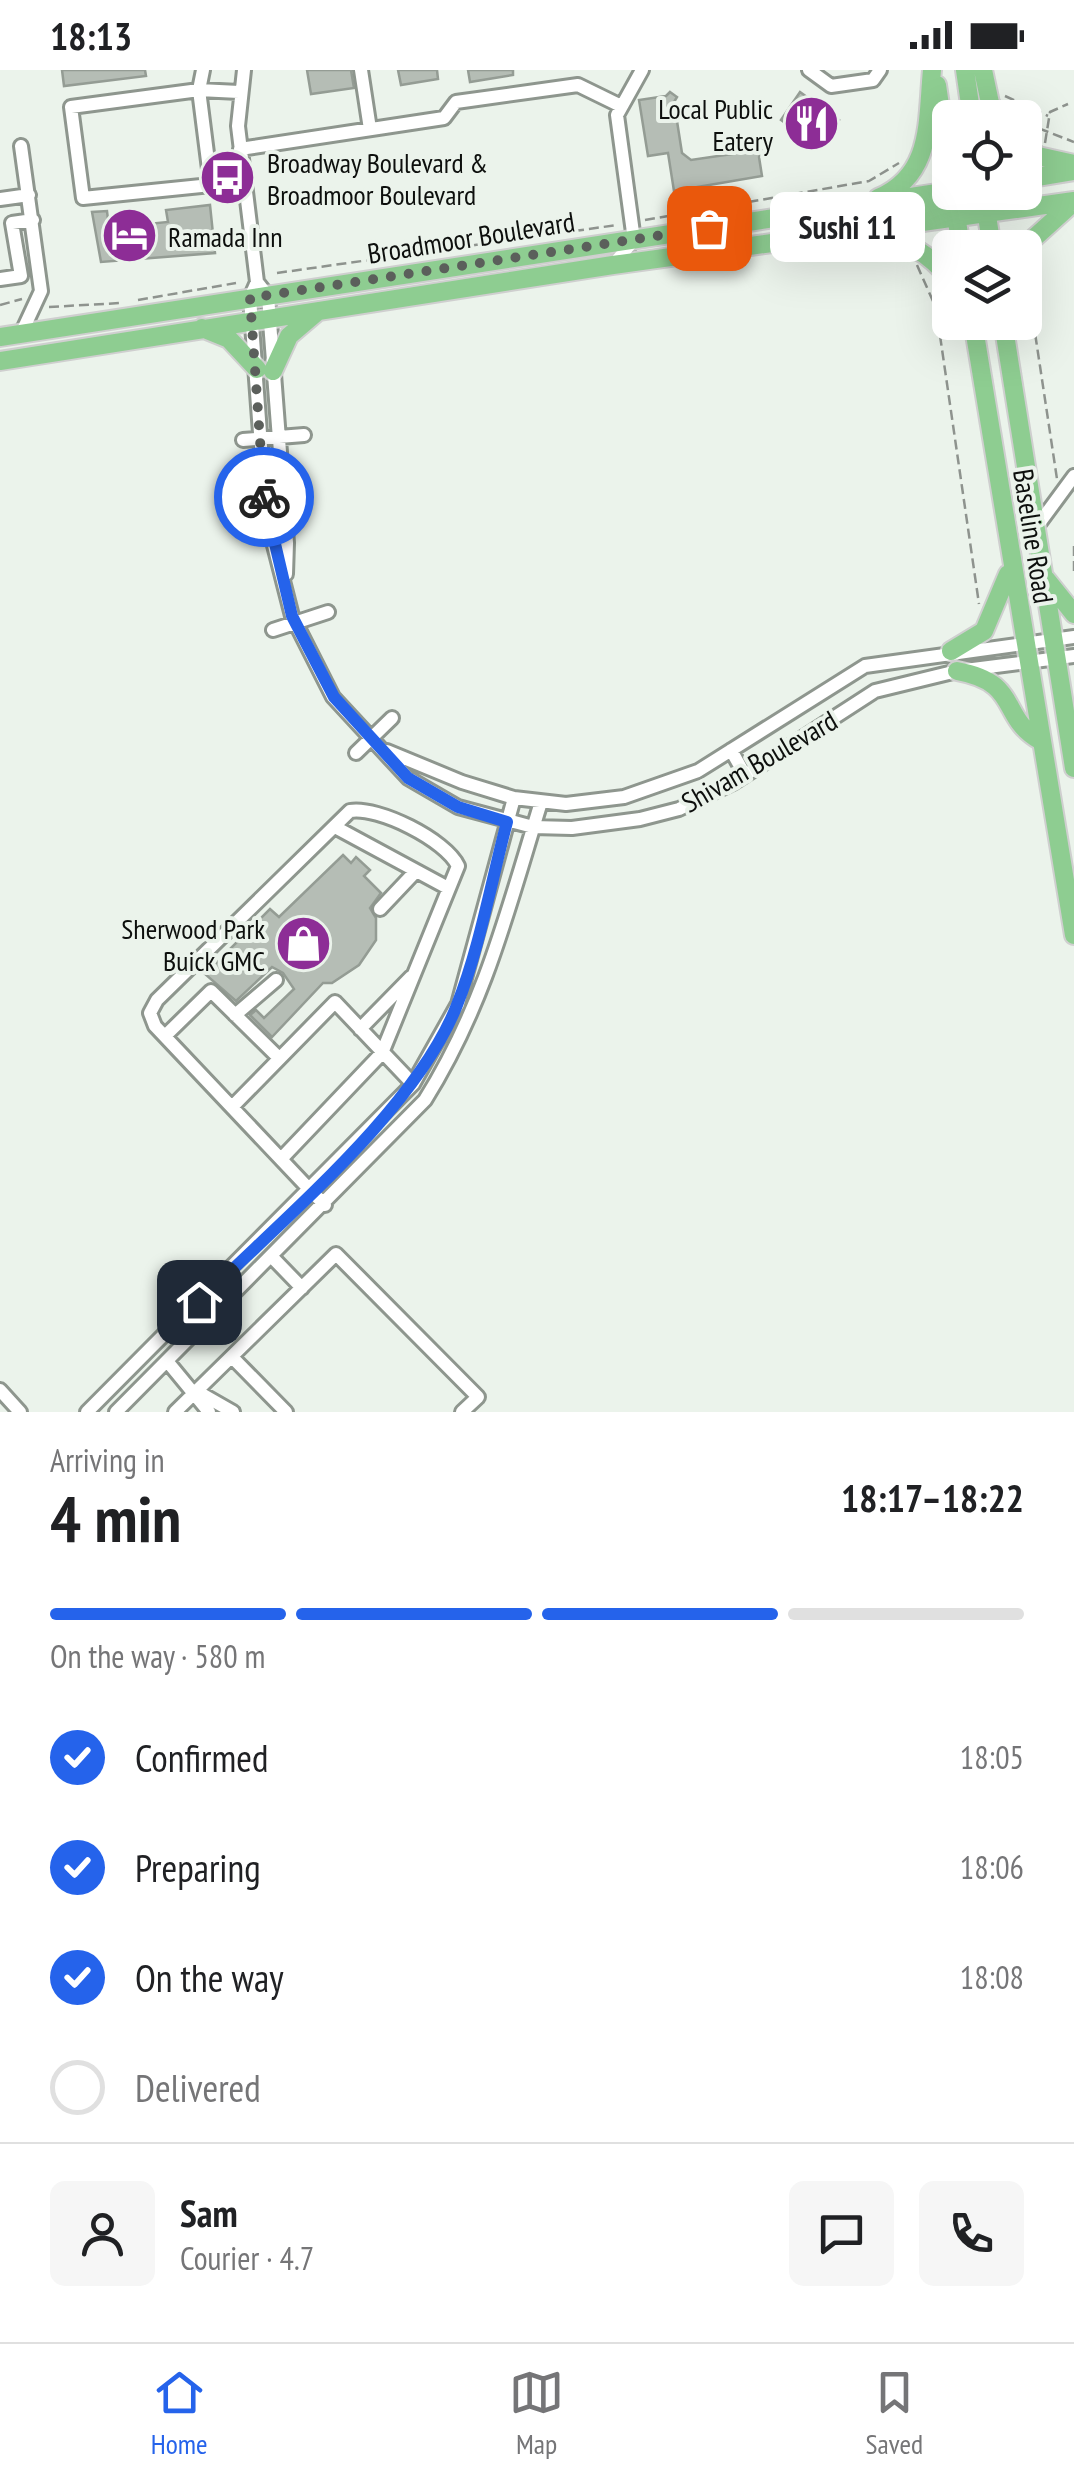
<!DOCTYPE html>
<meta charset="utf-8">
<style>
body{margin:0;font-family:"PT Sans Narrow",sans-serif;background:#f6f6f6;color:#202124;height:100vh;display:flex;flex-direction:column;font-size:38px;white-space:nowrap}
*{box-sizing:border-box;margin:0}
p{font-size:32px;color:#757577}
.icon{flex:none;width:55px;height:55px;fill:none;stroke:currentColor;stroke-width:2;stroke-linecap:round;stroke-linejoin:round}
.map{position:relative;height:1342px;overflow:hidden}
.drawer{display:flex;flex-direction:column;background:#fff;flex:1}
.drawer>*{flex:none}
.tools{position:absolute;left:932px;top:30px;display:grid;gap:20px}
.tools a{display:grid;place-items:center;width:110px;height:110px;border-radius:15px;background:#fff;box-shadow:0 10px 40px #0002;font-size:50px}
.pin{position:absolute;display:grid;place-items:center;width:85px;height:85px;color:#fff;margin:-42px;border-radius:20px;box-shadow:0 5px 15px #0006}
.courier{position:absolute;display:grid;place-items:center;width:100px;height:100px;margin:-50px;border:8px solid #2563eb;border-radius:50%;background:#fff;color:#222;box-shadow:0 2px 12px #0007}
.bubble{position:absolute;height:70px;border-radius:15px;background:#fff;box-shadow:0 10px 40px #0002;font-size:32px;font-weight:700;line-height:70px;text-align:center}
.headline em{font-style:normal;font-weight:700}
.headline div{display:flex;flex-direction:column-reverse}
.headline{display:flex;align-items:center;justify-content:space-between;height:170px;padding:0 50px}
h1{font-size:65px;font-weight:700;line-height:75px}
.bar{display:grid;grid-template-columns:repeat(4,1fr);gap:15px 10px;align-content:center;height:120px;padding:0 50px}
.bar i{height:12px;border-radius:8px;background:#e0e0e0}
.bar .on{background:#2563eb}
.bar p{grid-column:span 4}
.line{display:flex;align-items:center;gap:25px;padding:0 50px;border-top:2px solid #e0e0e0}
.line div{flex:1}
.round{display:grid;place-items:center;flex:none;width:105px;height:105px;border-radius:15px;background:#f6f6f6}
ol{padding:0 50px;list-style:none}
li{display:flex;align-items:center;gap:30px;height:110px}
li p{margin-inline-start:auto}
li .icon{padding:10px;border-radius:50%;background:#2563eb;color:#fff;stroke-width:4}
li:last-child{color:#757577}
li i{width:55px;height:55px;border:5px solid #e0e0e0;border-radius:50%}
.status{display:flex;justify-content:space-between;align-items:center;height:70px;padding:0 50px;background:#fff;direction:ltr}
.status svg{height:28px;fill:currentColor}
.menu{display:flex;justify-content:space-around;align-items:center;height:140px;border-top:2px solid #e0e0e0;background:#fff;font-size:28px;color:#757577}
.menu a{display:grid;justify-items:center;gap:5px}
.menu .on{color:#2563eb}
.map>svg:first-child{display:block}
.building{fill:#b5bdb5;stroke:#949c94;stroke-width:2.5}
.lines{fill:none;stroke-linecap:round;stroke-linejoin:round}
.minor-casing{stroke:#8e968e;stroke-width:18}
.major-casing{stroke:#cfcfcf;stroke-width:22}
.path{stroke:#8e938e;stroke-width:2.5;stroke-dasharray:10 5;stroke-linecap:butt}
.minor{stroke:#fff;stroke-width:12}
.major{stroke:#8ecd91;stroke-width:18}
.done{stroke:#5b5f5b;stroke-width:10;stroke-dasharray:0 18}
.route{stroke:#2563eb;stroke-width:12}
.labels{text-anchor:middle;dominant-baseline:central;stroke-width:8;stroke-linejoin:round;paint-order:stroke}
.poi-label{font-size:28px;fill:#0d0f0d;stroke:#ebf3eb;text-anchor:end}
.street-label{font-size:28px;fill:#0d0f0d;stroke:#ebf3eb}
</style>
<div class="status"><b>18:13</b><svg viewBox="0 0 49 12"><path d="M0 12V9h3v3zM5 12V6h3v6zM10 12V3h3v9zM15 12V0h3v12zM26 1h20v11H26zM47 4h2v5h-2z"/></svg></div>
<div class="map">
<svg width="1074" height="1342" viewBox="0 0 1074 1342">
<rect width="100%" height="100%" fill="#ebf3eb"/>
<path class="building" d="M62 0H145L146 6 64 16Z
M307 0H351L354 18 311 24Z
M398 0H437L438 9 401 15Z
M468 0H513V5L470 12Z
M670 22 677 27 674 32 682 83 691 90 752 81 755 76 763 81 759 87 762 106 674 121 668 83 648 86 639 30 666 26Z
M800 22 839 50 819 78 781 50Z
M210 135 215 183 101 192 92 142 107 141 109 158 168 152 166 140Z
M343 785 351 793 356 787 370 800 364 806 381 823 370 838 376 848V870L359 895 332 913H323L272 967 250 945 256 940 264 948 294 919 283 903 272 897 236 931 205 904 270 839 279 847Z"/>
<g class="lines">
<defs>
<path id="minor" d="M203 0 199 20 211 115 83 128 71 37 199 20 239 22
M244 0 238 56 257 212 268 226 287 473 286 504
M361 0 370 59
M809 0 831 16 873 10 880 0
M21 76 41 221 21 264
M240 79 444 48 456 32 578 15 621 36
M0 129 29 125
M613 195 634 170 617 45 642 0
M0 209 21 206 12 153 33 150
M257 212 250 228 266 444 292 546 333 627 408 708 458 737 533 757 572 758 640 749 679 739 733 713 875 621 957 601 1074 586
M243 370 304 365
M1035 459 1074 406
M273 560 328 542
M731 680 745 705
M387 681 462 712 514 728 566 734 624 727 698 701 865 596 1074 567
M356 683 392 648
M335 757 448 818
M380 839 416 801
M235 945 276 910
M360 959 411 907
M165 966 211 921 279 988
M232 1037 335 932 413 1014
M281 1089 382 983 458 796C446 770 378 736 350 741L157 930 150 943 155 956 311 1121 325 1135
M272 1187 302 1218
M232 1287 286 1342
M167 1291 209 1342
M0 1320 20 1342
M198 1322 233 1342
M87 1342 413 1014 458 934 514 728
M116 1342 425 1030C485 934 508 839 541 732
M175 1342 336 1184 478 1327 462 1342"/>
<path id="major" d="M965 0 972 48
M983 0 990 33 1000 48
M937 15 950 104
M1025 75 1038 86 1074 94
M1025 109 1074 101
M878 128C933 105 927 51 932 0
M985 133 992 178
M955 138 961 178
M849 152 954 133 976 122
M875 166C908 170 929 184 950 209
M1023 178 1074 132
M973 252 1074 865
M1003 252 1074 698
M202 258 229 269 257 299
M0 267 950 121
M0 291 613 195 1074 131
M273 301 289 266 316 243
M1046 509 1074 544
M951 581 984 561 1008 504
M957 601C1022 613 998 647 1041 671"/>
</defs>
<use href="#minor" class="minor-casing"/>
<use href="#major" class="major-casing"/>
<path class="path" d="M1005 26 1048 46
M1025 53 1074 72
M1045 73 1050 42 1068 34
M645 150 869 111 899 93
M1029 190 1035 263 1057 409
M917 195 936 238 979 534
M277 203 617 155
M138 230 236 213
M0 235 22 229
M49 237 121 233
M1074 476V506"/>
<use href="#minor" class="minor"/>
<use href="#major" class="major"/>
</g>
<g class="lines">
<path class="done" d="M264 427 250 228 709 158"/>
<path class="route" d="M199 1232C280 1151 416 1040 457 935 480 877 491 812 507 752L458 737 408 708 334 627 292 546 264 427"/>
</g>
<defs>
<symbol id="restaurant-disc" viewBox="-11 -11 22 22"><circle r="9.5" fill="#8d2d96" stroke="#ebf3eb"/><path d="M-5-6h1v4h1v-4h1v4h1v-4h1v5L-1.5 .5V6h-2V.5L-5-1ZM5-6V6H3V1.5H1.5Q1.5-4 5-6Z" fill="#fff"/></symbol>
<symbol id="bus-disc" viewBox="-11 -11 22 22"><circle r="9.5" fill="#8d2d96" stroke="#ebf3eb"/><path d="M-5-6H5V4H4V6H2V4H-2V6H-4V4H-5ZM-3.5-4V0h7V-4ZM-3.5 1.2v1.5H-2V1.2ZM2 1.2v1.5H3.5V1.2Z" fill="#fff"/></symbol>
<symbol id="hotel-disc" viewBox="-11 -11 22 22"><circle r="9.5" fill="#8d2d96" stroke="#ebf3eb"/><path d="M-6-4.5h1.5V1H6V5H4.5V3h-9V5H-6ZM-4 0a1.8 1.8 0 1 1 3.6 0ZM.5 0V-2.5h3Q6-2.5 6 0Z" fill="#fff"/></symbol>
<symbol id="shop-disc" viewBox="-11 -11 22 22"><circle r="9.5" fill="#8d2d96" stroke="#ebf3eb"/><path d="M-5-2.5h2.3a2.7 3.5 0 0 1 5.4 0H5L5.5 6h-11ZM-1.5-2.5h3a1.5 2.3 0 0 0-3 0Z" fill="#fff"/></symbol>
</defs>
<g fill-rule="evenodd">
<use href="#restaurant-disc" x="780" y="22" width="63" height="63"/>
<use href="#bus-disc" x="196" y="76" width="63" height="63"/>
<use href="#hotel-disc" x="98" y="134" width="63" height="63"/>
<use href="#shop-disc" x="272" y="842" width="63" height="63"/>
</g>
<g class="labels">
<g class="poi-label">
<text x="773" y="38">Local Public<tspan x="773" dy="32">Eatery</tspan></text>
<text x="267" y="92" text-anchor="start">Broadway Boulevard &amp;<tspan x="267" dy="32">Broadmoor Boulevard</tspan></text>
<text x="168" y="166" text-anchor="start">Ramada Inn</text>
<text x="265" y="858">Sherwood Park<tspan x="265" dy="32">Buick GMC</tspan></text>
</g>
<g class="street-label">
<text transform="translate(471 167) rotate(-9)">Broadmoor Boulevard</text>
<text transform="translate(1034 466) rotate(81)">Baseline Road</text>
<text transform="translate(759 691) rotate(-30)">Shivam Boulevard</text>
</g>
</g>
</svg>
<div class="tools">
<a><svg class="icon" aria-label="locate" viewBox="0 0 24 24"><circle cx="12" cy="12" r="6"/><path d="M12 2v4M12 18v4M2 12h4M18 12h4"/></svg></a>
<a><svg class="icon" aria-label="layers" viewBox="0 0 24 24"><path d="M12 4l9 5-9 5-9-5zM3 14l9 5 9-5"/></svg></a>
</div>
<div class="pin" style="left:709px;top:158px;background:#ea580c"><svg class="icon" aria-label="bag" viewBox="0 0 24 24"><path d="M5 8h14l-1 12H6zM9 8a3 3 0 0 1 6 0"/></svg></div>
<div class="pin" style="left:199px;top:1232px;background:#1f2937"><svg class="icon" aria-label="home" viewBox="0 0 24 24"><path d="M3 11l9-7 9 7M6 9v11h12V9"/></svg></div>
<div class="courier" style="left:264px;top:427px"><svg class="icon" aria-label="bike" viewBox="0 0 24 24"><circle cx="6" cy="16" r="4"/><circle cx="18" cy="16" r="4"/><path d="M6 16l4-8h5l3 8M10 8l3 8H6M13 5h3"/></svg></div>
<div class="bubble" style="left:770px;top:122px;width:155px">Sushi 11</div>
</div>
<section class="drawer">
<div class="headline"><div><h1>4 min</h1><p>Arriving in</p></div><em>18:17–18:22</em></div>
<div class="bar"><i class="on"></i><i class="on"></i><i class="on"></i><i></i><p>On the way · 580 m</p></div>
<ol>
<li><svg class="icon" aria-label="check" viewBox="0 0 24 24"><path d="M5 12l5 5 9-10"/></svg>Confirmed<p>18:05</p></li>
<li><svg class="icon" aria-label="check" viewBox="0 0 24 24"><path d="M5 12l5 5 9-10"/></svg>Preparing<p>18:06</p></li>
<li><svg class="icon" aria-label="check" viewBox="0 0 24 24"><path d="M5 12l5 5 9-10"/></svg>On the way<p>18:08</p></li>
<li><i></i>Delivered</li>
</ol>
<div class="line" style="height:180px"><a class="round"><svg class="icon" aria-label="person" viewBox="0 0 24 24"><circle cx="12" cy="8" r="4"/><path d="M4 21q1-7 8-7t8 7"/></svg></a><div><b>Sam</b><p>Courier · 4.7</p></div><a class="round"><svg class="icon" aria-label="chat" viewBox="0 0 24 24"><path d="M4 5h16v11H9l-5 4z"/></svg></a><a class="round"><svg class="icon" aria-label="phone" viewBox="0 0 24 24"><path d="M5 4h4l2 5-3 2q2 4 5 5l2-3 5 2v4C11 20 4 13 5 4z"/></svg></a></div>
</section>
<nav class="menu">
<a class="on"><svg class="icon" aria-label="home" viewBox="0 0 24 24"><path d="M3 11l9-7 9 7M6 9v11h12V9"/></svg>Home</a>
<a><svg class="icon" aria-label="map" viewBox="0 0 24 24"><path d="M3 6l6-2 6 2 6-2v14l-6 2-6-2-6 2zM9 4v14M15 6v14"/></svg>Map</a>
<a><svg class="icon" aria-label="saved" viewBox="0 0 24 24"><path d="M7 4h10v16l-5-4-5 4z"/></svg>Saved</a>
</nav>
